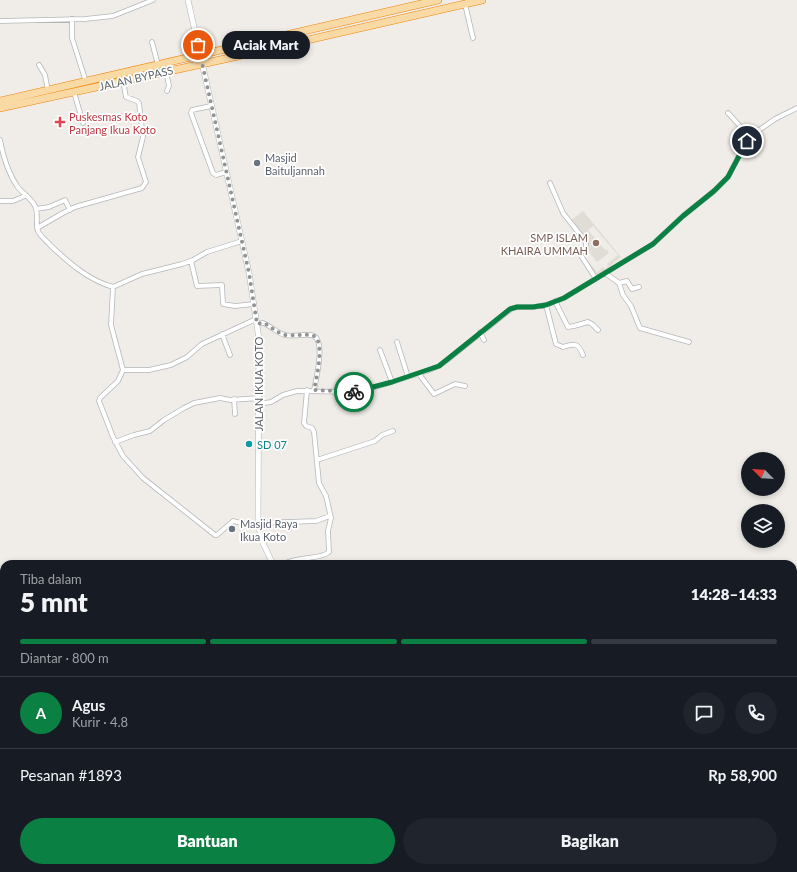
<!DOCTYPE html>
<html lang="id">
<meta charset="utf-8">
<style>
body{margin:0;font-family:Lato,sans-serif;background:#20242c;color:#f1f3f6;height:100vh;display:flex;flex-direction:column;font-size:15px;white-space:nowrap}
*{box-sizing:border-box;margin:0}
p{font-size:13px;color:#9ea1a6}
.icon{flex:none;width:22px;height:22px;fill:none;stroke:currentColor;stroke-width:2;stroke-linecap:round;stroke-linejoin:round}
.map{position:relative;flex:1;overflow:hidden}
.panel{position:absolute;left:0px;top:560px;width:797px;height:312px;display:flex;flex-direction:column;background:#171b24;border-radius:12px 12px 0 0;box-shadow:0 2px 6px #0003}
.panel>*{flex:none}
.needle{width:26px;rotate:294deg}
.tools{position:absolute;left:741px;top:452px;display:grid;gap:8px}
.tools a{display:grid;place-items:center;width:44px;height:44px;border-radius:50%;background:#171b24;box-shadow:0 2px 6px #0003;font-size:20px}
.pin{position:absolute;display:grid;place-items:center;width:34px;height:34px;color:#fff;margin:-17px;border:2px solid #fff;border-radius:50%;box-shadow:0 1px 4px #0007}
.courier{position:absolute;display:grid;place-items:center;width:40px;height:40px;margin:-20px;border:3px solid #0b8043;border-radius:50%;background:#fff;color:#222;box-shadow:0 1px 5px #0007}
.bubble{position:absolute;height:28px;border-radius:14px;background:#171b24;box-shadow:0 2px 6px #0003;font-size:13px;font-weight:800;line-height:28px;text-align:center}
.headline em{font-style:normal;font-weight:800}
.headline div{display:flex;flex-direction:column-reverse}
.headline{display:flex;align-items:center;justify-content:space-between;height:68px;padding:0 20px}
h1{font-size:26px;font-weight:800;line-height:30px}
.bar{display:grid;grid-template-columns:repeat(4,1fr);gap:6px 4px;align-content:center;height:48px;padding:0 20px}
.bar i{height:5px;border-radius:3px;background:#363941}
.bar .active{background:#0b8043}
.bar p{grid-column:span 4}
.line{display:flex;align-items:center;gap:10px;padding:0 20px;border-top:1px solid #363941}
.line div{flex:1}
.round{display:grid;place-items:center;flex:none;width:42px;height:42px;border-radius:21px;background:#20242c}
.button{display:flex;gap:8px;margin-top:auto;padding:8px 20px}
.button a{flex:1;height:46px;border-radius:24px;background:#0b8043;color:#fff;font-size:16px;font-weight:800;line-height:46px;text-align:center}
.button a+a{background:#20242c;color:#f1f3f6}
.map>svg:first-child{display:block}
.education{fill:#e0ddd6;fill-rule:evenodd}
.lines{fill:none;stroke-linecap:round;stroke-linejoin:round}
.minor-casing{stroke:#b3b6b9;stroke-width:5.5}
.tertiary-casing{stroke:#b3b6b9;stroke-width:6}
.trunk-casing{stroke:#ed840b;stroke-width:8}
.minor{stroke:#fff;stroke-width:4}
.tertiary{stroke:#fff;stroke-width:5}
.trunk{stroke:#fadaa4;stroke-width:7}
.done{stroke:#929494;stroke-width:4;stroke-dasharray:0 7.2}
.route{stroke:#0b8043;stroke-width:5}
.health-dot{fill:#e0444e;stroke:#fff;stroke-width:1.5}
.worship-dot{fill:#6b7280;stroke:#fff;stroke-width:1.5}
.education-dot{fill:#8d6e63;stroke:#fff;stroke-width:1.5}
.culture-dot{fill:#0f9aa8;stroke:#fff;stroke-width:1.5}
.labels{text-anchor:middle;dominant-baseline:central;stroke-width:3.5;stroke-linejoin:round;paint-order:stroke}
.street-label{font-size:11px;fill:#5f6467;stroke:#fff}
.health-label{font-size:11px;fill:#be3a42;stroke:#fff;text-anchor:start}
.worship-label{font-size:11px;fill:#5b616d;stroke:#fff;text-anchor:start}
.education-label{font-size:11px;fill:#785e54;stroke:#fff;text-anchor:end}
.culture-label{font-size:11px;fill:#0d838f;stroke:#fff;text-anchor:start}
</style>
<div class="map">
<svg width="797" height="872" viewBox="0 0 797 872">
<rect width="100%" height="100%" fill="#f0ede8"/>
<path class="education" d="M583 211 621 257 598 276 580 254 590 245 570 221ZM593 226 618 255 607 264 608 266 605 269 603 267 597 272 582 254 587 249 597 262 609 253 606 249 605 250 588 230Z"/>
<g class="lines">
<defs>
<path id="minor" d="M465 4 473 38
M72 19V38L86 82
M0 21 85 19 113 16 153 0
M152 42 158 65
M39 65 45 75 48 91
M166 71 169 86 167 91
M74 92 83 123
M211 106 192 110 191 113 213 173 216 175 226 172
M728 113 750 137
M0 140C3 156 7 171 17 186 22 193 31 198 35 206 39 214 35 223 38 231 40 236 46 240 50 245 68 262 88 280 113 287L111 325 123 370 118 381 100 398 99 401 113 437 123 456 143 478 215 535H217L233 521 258 527
M550 183 563 213 586 242V247L580 254 596 279
M0 201H13L25 196
M36 209 49 207 65 200 70 210
M37 228 63 213 75 207 142 188 146 182 138 157 143 137 139 103 137 101 126 97 123 81
M191 261 197 286 222 285 223 304 235 306 254 304
M605 273 619 283 627 281 632 289 639 287
M619 283 623 295 631 306 640 328 689 342
M113 287 142 274 182 264 193 260 207 252 242 241
M555 301 568 327 574 326 588 322 592 324 598 330
M546 305 556 344 563 347C575 343 578 343 583 355
M257 324 263 323C271 326 277 333 285 335 294 337 302 334 311 335 327 337 316 379 314 390
M480 332 484 340
M222 334 230 355
M397 342 408 377
M380 350 392 382
M123 370H149L171 365 187 357 202 344 256 319
M419 374 434 394 455 384 465 386
M357 392 358 405
M234 399 235 414
M259 404 271 402 283 395 297 391 360 392 427 371 439 366 447 360 511 309 517 307H533L546 305 564 298 653 244 683 216 714 191 728 177 745 144 755 133 775 119 797 108
M115 442 134 435 150 431 164 420 184 408 194 403 220 398 230 400 259 398
M317 460 375 441 382 435 393 431
M258 523 316 521 330 516
M282 564C288 562 294 560 301 559 310 557 322 558 329 552L328 531 331 518 326 496 319 483 314 432 312 428 306 426 304 423 307 390"/>
<path id="tertiary" d="M188 0 249 273 259 339 258 523 262 541 273 564
M340 872 341 868"/>
<path id="trunk" d="M0 101 438 0
M0 108 229 58 482 0"/>
</defs>
<use href="#minor" class="minor-casing"/>
<use href="#tertiary" class="tertiary-casing"/>
<use href="#trunk" class="trunk-casing"/>
<use href="#minor" class="minor"/>
<use href="#tertiary" class="tertiary"/>
<use href="#trunk" class="trunk"/>
</g>
<g class="lines">
<path class="done" d="M198 45 249 273 257 324 263 323C271 326 277 333 285 335 294 336 302 334 311 335 327 337 316 379 314 390L354 392"/>
<path class="route" d="M354 392 392 382 439 366 510 309 517 307H533L546 305 564 298 653 244 683 216 714 191 728 177 747 141"/>
</g>
<path class="health-dot" d="M58 116h4v4h4v4h-4v4h-4v-4h-4v-4h4z"/>
<g class="worship-dot">
<circle cx="257" cy="163" r="4"/>
<circle cx="232" cy="529" r="4"/>
</g>
<circle class="education-dot" cx="596" cy="243" r="4"/>
<circle class="culture-dot" cx="249" cy="444" r="4"/>
<g class="labels">
<g class="street-label">
<text transform="translate(136 78) rotate(-13)">JALAN BYPASS</text>
<text transform="translate(258 384) rotate(-90)">JALAN IKUA KOTO</text>
</g>
<g class="health-label">
<text x="69" y="116">Puskesmas Koto<tspan x="69" dy="13">Panjang Ikua Koto</tspan></text>
</g>
<g class="worship-label">
<text x="265" y="157">Masjid<tspan x="265" dy="13">Baituljannah</tspan></text>
<text x="240" y="523">Masjid Raya<tspan x="240" dy="13">Ikua Koto</tspan></text>
</g>
<g class="education-label">
<text x="588" y="237">SMP ISLAM<tspan x="588" dy="13">KHAIRA UMMAH</tspan></text>
</g>
<g class="culture-label">
<text x="257" y="444">SD 07</text>
</g>
</g>
</svg>
<div class="tools">
<a><svg class="needle" viewBox="-14 -14 28 28"><path d="M0-13l5 13h-10z" fill="#e53935"/><path d="M0 13l5-13h-10z" fill="#9ea1a6"/></svg></a>
<a><svg class="icon" aria-label="layers" viewBox="0 0 24 24"><path d="M12 4l9 5-9 5-9-5zM3 14l9 5 9-5"/></svg></a>
</div>
<div class="pin" style="left:198px;top:45px;background:#ea580c"><svg class="icon" aria-label="bag" viewBox="0 0 24 24"><path d="M5 8h14l-1 12H6zM9 8a3 3 0 0 1 6 0"/></svg></div>
<div class="pin" style="left:747px;top:141px;background:#1f2937"><svg class="icon" aria-label="home" viewBox="0 0 24 24"><path d="M3 11l9-7 9 7M6 9v11h12V9"/></svg></div>
<div class="courier" style="left:354px;top:392px"><svg class="icon" aria-label="bike" viewBox="0 0 24 24"><circle cx="6" cy="16" r="4"/><circle cx="18" cy="16" r="4"/><path d="M6 16l4-8h5l3 8M10 8l3 8H6M13 5h3"/></svg></div>
<div class="bubble" style="left:222px;top:31px;width:88px">Aciak Mart</div>
<section class="panel">
<div class="headline"><div><h1>5 mnt</h1><p>Tiba dalam</p></div><em>14:28–14:33</em></div>
<div class="bar"><i class="active"></i><i class="active"></i><i class="active"></i><i></i><p>Diantar · 800 m</p></div>
<div class="line" style="height:72px"><b class="round" style="background:#0b8043;color:#fff">A</b><div><b>Agus</b><p>Kurir · 4.8</p></div><a class="round"><svg class="icon" aria-label="chat" viewBox="0 0 24 24"><path d="M4 5h16v11H9l-5 4z"/></svg></a><a class="round"><svg class="icon" aria-label="phone" viewBox="0 0 24 24"><path d="M5 4h4l2 5-3 2q2 4 5 5l2-3 5 2v4C11 20 4 13 5 4z"/></svg></a></div>
<div class="line" style="height:52px"><div>Pesanan #1893</div><b>Rp 58,900</b></div>
<div class="button"><a>Bantuan</a><a>Bagikan</a></div>
</section>
</div>
